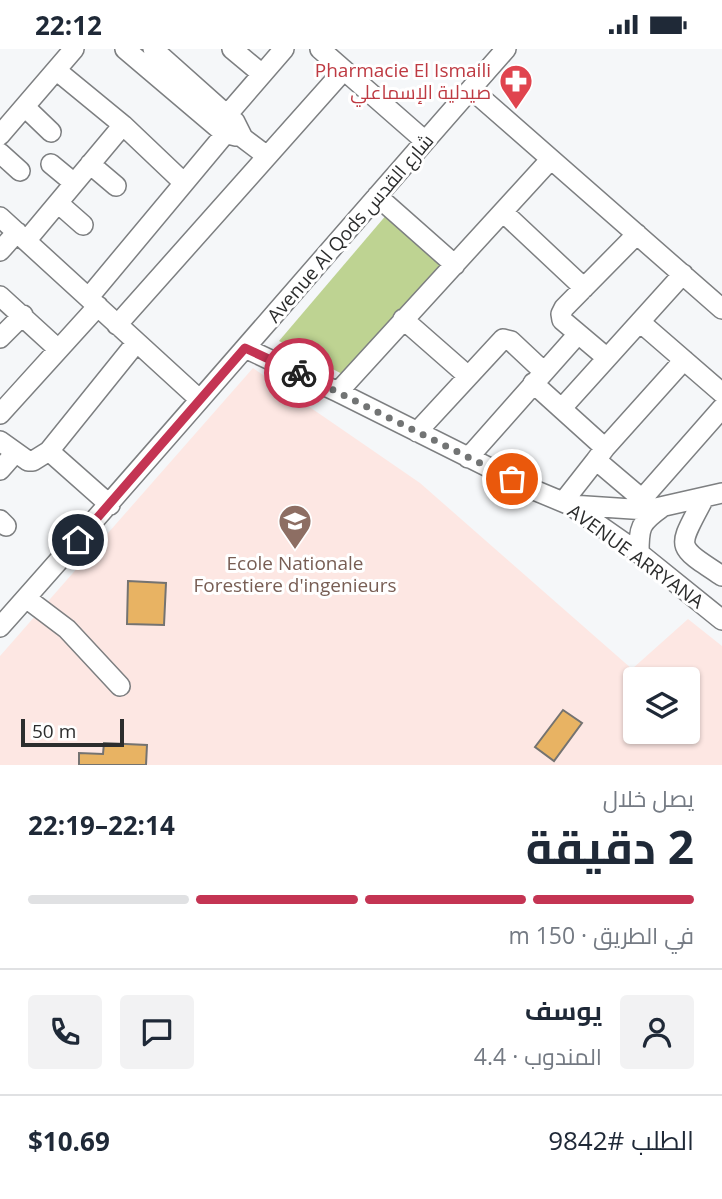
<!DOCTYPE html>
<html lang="ar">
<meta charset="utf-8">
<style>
body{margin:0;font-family:"Open Sans",Cairo,sans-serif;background:#f2f2f3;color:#1f2937;direction:rtl;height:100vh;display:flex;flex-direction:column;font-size:26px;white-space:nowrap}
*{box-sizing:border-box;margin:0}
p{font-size:23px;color:#747a83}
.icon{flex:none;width:38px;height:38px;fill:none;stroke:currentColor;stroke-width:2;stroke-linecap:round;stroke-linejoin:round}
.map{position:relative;height:716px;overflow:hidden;direction:ltr}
.drawer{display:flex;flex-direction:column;background:#fff;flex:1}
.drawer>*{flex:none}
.fabs{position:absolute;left:623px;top:618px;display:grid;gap:14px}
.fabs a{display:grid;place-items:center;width:77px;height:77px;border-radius:7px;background:#fff;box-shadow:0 2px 5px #0004;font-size:35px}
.scale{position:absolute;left:21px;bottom:18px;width:103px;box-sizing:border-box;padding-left:7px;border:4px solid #2c2d2d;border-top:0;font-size:19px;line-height:24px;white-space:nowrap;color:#2c2d2d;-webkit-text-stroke:5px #fff;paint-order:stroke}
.pin{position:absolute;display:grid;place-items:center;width:60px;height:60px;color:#fff;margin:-30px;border:4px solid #fff;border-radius:50%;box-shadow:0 2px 7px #0007}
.courier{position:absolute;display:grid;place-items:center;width:70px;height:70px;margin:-35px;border:5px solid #c43453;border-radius:50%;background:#fff;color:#222;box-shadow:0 2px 9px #0007}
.overview em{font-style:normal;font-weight:700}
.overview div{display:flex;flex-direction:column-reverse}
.overview{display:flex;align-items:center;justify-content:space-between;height:119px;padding:0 28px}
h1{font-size:46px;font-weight:700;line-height:52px}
.bar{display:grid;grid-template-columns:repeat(4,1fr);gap:10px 7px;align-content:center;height:84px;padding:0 28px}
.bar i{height:9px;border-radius:5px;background:#e0e1e3}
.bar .on{background:#c43453}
.bar p{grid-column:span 4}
.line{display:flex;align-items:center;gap:18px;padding:0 28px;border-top:2px solid #e0e1e3}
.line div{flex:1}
.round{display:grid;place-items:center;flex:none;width:74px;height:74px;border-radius:7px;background:#f2f2f3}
.status{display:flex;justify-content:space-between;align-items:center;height:49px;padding:0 35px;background:#fff;direction:ltr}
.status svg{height:19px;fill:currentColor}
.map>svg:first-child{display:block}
.education{fill:#fde7e3;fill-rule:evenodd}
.green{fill:#bed392}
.building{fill:#e8b363;stroke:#747371;stroke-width:2}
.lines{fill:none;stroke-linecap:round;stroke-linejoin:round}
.minor-casing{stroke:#7d7f81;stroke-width:22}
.minor{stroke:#fff;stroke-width:19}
.done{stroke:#727474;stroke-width:7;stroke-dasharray:0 12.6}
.route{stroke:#c43453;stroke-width:9}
.labels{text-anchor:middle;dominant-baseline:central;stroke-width:6;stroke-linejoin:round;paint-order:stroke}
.health-label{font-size:19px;fill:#be3a42;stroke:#fff;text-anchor:end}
.street-label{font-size:19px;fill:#2c2d2d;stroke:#fff}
.education-label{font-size:19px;fill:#785e54;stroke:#fff}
</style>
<div class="status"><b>22:12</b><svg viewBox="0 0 49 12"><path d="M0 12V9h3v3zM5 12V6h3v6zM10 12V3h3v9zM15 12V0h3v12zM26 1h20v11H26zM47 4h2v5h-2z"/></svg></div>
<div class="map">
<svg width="722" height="716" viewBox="0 0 722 716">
<rect width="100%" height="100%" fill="#f5f7f9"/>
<path class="education" d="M253 319 420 434 632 620 688 570 722 597V716H0V607ZM635 630H688V682H635Z"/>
<path class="green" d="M388 164 444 212 346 327 279 292Z"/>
<path class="building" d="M128 532 166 534 164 576 127 575Z
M563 661 582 674 554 712 535 698Z
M104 694 147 696 146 716H79V704L103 705Z"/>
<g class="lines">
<defs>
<path id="minor" d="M125 0 224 84 236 87
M153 0 227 66 235 73 243 89 267 107
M232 0 262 25
M320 0 425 92
M56 21 123 76 184 134
M471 40 722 260
M25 58 51 83
M227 66 284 0
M0 86 74 0
M0 104 20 122
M51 115 74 134
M90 115 116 137
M377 147 455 216
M58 154 83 176
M503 163 584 239
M0 168 199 350
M26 192 123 76
M0 202 17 183
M0 247 58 300
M89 248 235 73
M403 270 468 327
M640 273 722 344
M117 276 344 21
M0 289 23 266
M245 299 338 343 534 441 570 456 639 504 722 571
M607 309 562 271 561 265 564 259 637 185
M533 334 605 399 596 411 642 450
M338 343 551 110
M562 359 683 225
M0 365 98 257
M417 383 503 290 511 292 543 322
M0 392 28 412H33L49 402 110 456
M605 399 684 311
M49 402 136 294
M468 409 578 285
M0 421 15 404
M704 449C678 500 673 495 722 527
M563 453 596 411
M571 456 647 461 722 444
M639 461 642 450 722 359
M0 471 6 477
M639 504C639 478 640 474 661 459
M26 549 67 580 120 637
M0 578C170 387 337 192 506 0"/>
</defs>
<use href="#minor" class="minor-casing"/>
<use href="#minor" class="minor"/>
</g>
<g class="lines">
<path class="done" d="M299 324 512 430"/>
<path class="route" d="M78 491 245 299 299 324"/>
</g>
<defs>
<symbol id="pharmacy-pin" viewBox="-11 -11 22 30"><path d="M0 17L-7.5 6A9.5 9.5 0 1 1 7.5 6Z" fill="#e0444e" stroke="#fff"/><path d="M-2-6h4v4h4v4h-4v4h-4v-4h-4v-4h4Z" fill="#fff"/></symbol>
<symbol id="university-pin" viewBox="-11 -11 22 30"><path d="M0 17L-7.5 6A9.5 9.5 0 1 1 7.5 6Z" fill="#8d6e63" stroke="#fff"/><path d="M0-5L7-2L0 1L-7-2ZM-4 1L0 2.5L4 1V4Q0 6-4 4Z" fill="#fff"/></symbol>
</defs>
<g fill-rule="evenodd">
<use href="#pharmacy-pin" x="497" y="13" width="38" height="52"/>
<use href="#university-pin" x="276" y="453" width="38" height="52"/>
</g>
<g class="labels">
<g class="health-label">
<text x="491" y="21">Pharmacie El Ismaili<tspan x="491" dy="22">صيدلية الإسماعلي</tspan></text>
</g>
<g class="street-label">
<text transform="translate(350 179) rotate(-49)">Avenue Al Qods شارع القدس</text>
<text transform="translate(636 507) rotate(36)">AVENUE ARRYANA</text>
</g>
<g class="education-label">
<text x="295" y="514">Ecole Nationale<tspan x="295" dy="22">Forestiere d'ingenieurs</tspan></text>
</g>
</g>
</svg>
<div class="fabs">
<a><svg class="icon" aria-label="layers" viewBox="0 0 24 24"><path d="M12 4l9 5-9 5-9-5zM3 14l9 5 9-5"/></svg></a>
</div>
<div class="scale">50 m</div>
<div class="pin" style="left:512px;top:430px;background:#ea580c"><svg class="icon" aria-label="bag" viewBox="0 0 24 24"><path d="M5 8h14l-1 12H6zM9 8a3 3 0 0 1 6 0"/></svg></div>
<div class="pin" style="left:78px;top:491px;background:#1f2937"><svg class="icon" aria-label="home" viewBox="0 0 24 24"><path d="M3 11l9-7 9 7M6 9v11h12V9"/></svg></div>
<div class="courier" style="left:299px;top:324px"><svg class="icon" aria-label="bike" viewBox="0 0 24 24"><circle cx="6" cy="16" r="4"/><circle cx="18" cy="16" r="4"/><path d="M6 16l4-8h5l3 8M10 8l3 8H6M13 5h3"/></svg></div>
</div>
<section class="drawer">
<div class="overview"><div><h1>2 دقيقة</h1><p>يصل خلال</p></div><em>22:14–22:19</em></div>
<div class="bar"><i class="on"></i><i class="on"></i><i class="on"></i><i></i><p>في الطريق · 150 m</p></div>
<div class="line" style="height:126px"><a class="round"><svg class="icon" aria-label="person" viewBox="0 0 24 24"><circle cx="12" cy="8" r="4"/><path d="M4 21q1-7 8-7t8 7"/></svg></a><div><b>يوسف</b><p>المندوب · 4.4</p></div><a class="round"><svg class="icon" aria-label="chat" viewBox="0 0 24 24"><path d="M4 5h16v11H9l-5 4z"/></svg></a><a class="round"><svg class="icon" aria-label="phone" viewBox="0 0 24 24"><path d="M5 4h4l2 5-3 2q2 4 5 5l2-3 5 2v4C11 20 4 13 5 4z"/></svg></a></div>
<div class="line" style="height:91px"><div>الطلب #9842</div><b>$10.69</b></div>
</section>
